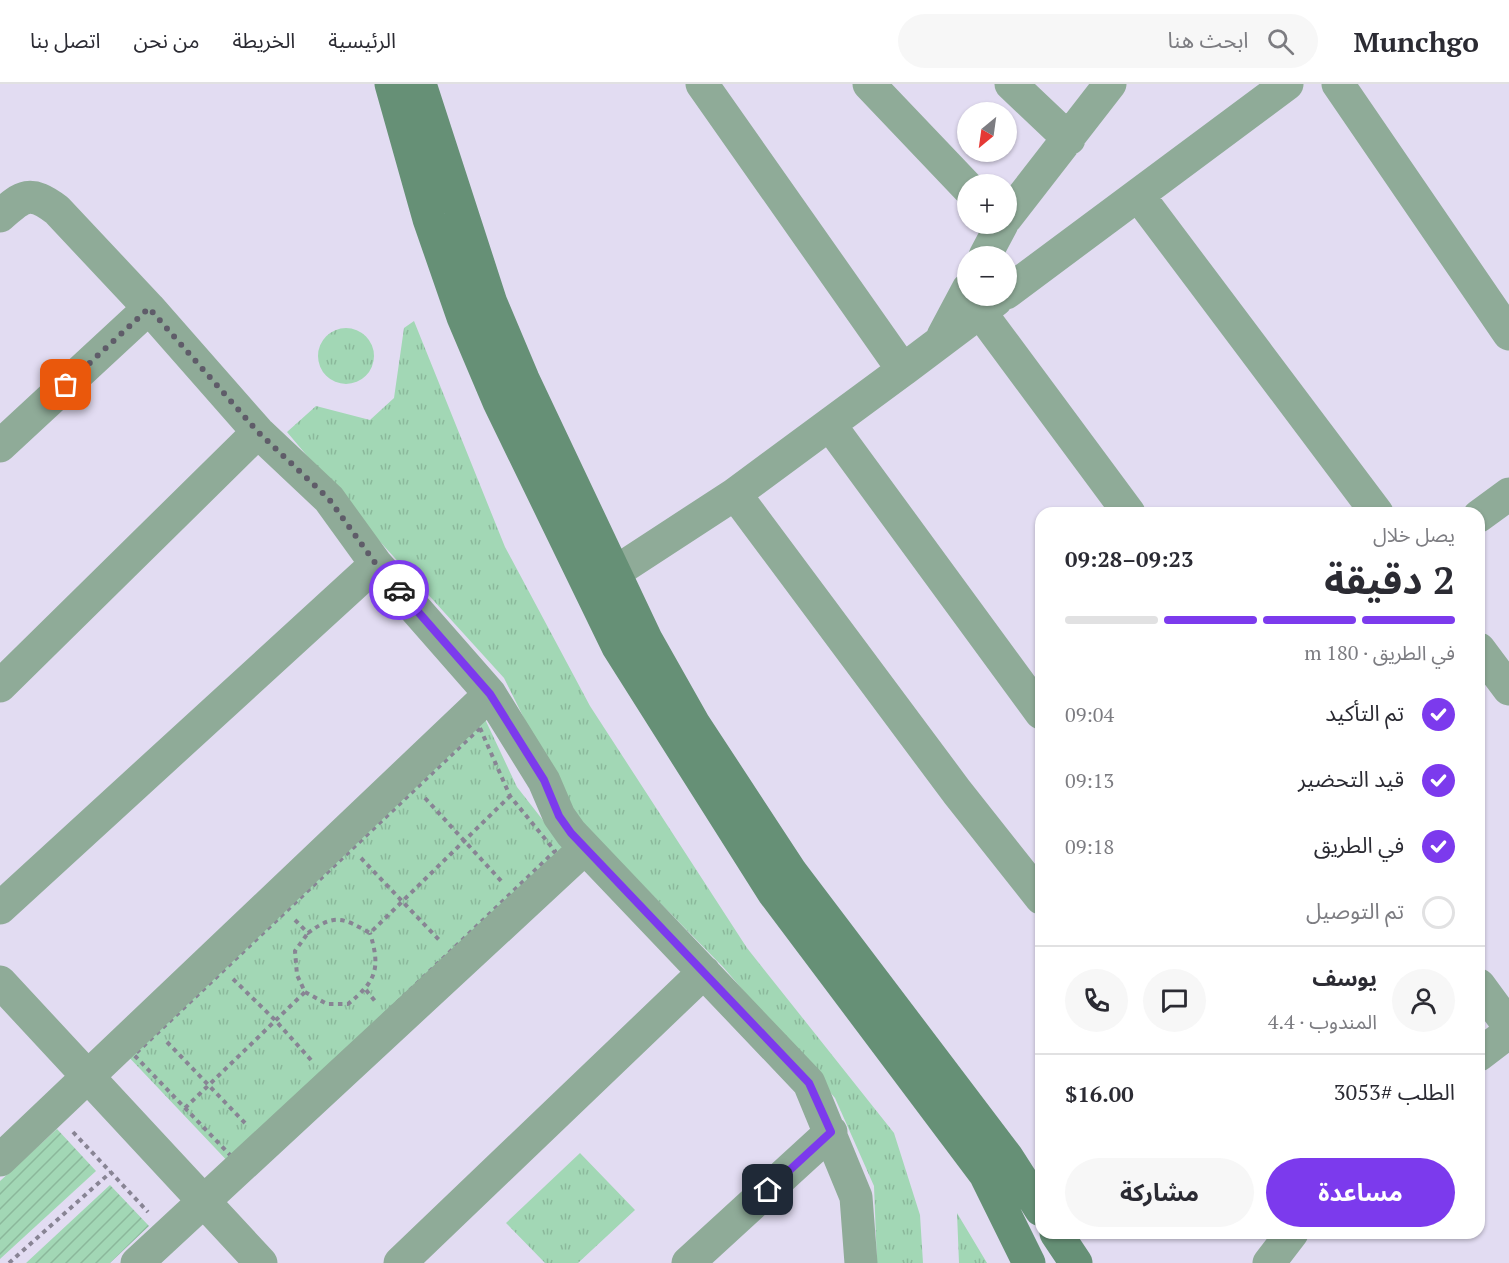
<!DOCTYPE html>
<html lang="ar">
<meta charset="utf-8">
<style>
body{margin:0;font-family:"PT Serif","Noto Sans Arabic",serif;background:#f7f7f7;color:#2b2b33;direction:rtl;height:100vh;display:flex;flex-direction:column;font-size:22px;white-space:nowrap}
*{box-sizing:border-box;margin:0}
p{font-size:20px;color:#7c7c81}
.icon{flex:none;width:33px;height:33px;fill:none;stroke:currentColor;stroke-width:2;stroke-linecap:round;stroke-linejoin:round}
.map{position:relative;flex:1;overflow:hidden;direction:ltr}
.details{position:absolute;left:1035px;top:423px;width:450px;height:732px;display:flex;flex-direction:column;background:#fff;border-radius:18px;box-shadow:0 2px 4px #0004;direction:rtl}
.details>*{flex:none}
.needle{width:39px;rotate:209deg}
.fabs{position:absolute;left:957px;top:18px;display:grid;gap:12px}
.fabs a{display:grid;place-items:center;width:60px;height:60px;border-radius:50%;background:#fff;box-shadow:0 2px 4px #0004;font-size:30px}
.pin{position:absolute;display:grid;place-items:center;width:51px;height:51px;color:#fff;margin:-26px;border-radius:12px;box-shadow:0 3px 9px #0006}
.courier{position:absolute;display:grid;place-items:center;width:60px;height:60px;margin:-30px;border:4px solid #7c3aed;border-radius:50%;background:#fff;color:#222;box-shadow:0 2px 8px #0007}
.head em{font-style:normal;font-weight:700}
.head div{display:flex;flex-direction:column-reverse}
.head{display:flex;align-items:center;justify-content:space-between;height:102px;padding:0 30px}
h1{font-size:39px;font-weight:700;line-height:45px}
.bar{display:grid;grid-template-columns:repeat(4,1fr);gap:9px 6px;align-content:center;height:72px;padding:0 30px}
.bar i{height:8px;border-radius:4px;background:#e1e1e2}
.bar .current{background:#7c3aed}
.bar p{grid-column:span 4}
.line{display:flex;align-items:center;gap:15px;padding:0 30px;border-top:2px solid #e1e1e2}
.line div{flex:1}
.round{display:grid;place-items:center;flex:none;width:63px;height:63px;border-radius:32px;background:#f7f7f7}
ol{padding:0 30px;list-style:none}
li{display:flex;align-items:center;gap:18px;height:66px}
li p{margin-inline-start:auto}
li .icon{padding:6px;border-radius:50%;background:#7c3aed;color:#fff;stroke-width:4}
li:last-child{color:#7c7c81}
li i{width:33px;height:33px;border:3px solid #e1e1e2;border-radius:50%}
.action{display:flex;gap:12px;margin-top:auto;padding:12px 30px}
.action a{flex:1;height:69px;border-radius:36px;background:#7c3aed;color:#fff;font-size:24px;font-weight:700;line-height:69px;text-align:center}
.action a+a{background:#f7f7f7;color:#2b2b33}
header{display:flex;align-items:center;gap:36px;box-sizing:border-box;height:84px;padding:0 30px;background:#fff;border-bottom:2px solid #e1e1e2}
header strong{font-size:28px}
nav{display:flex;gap:33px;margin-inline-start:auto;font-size:21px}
.search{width:420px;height:54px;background:#f7f7f7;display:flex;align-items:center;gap:15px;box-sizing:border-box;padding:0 21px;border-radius:33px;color:#7c7c81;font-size:22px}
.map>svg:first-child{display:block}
.grass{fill:url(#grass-tufts)}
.garden{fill:url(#garden-furrows)}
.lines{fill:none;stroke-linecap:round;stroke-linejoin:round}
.path{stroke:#888494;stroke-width:4;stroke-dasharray:4.5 4.5;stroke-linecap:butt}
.street{stroke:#8fab98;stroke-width:33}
.secondary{stroke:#669076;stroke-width:33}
.done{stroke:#5f5c69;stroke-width:6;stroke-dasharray:0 10.8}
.route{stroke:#7c3aed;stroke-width:8}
</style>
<header>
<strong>Munchgo</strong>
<div class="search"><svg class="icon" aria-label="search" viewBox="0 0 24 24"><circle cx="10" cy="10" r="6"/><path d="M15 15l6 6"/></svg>ابحث هنا</div>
<nav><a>الرئيسية</a><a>الخريطة</a><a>من نحن</a><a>اتصل بنا</a></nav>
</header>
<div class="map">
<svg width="1509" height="1179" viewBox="0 0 1509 1179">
<defs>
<pattern id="grass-tufts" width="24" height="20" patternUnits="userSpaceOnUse" patternTransform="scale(1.5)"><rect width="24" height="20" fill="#a2d7b5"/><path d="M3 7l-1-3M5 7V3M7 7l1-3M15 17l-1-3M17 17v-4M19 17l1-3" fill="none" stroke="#8bb89b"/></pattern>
<pattern id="garden-furrows" width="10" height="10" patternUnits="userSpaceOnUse" patternTransform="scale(1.5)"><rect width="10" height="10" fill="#a2d7b5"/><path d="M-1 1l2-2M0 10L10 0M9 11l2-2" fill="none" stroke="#8bb89b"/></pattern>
</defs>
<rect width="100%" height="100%" fill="#e2dcf2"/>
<path class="grass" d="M414 237 505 463 590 622 747 864 894 1049 920 1131 923 1179H877L874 1102 835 1014 724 884 570 727 504 594 373 450 287 348 316 322 370 336 394 314 404 244Z
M318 272a28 28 0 1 1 56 0a28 28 0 1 1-56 0Z
M484 633 517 703 567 767 234 1084 124 968Z
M580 1069 635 1126 578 1179H545L506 1139Z
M957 1129 987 1179H959Z"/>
<path class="garden" d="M57 1045 96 1087 0 1175V1097Z
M110 1101 149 1142 110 1179H26Z"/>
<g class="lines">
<path class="path" d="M480 644 510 712 555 767 234 1075 134 971Z
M425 714 503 799
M361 774 441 858
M295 836 308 849C335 829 343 834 370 849L510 712
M233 895 275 936 311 976
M366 906 375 917
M305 908 327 920H348C376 897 381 885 370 849
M167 958 245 1039
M185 1024 305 908 297 891 295 867 308 849
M73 1048 148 1128
M9 1179 111 1088"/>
<path class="street" d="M869 0 968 104
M1011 0 1069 55
M1338 0 1509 250
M1138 111 1377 429
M0 132C23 111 30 106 57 126L149 224 258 348 329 415 376 480 490 610 544 697 559 732 571 749 809 999 856 1113 861 1179
M1006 134 1110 0
M985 172 1002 140
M1006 209 1287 0
M980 228 1129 429
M943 252 968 205
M903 286 996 216
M830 341 1041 629
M0 362 149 224
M735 410 957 708 1041 814
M1479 432 1509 410
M591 504 735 410 903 286 702 0
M1479 565 1509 605
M0 602 258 348
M0 824 376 480
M0 898 261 1179
M1479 901 1509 942
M1479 971 1509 948
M0 1076 490 610
M137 1179 584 765
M400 1179 704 888
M688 1179 831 1048
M1269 1179 1292 1149"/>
<path class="secondary" d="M391 0 429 135 463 233 499 318 618 563 773 808 985 1090 1029 1179
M420 0 491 219 523 295 646 555 694 640 791 788 1007 1073 1041 1126
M1056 1149 1076 1179"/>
</g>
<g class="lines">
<path class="done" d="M66 301 149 224 258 348 329 415 376 480 399 506"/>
<path class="route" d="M399 506 490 610 544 696 559 732 571 749 809 999 831 1048 768 1106"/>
</g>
</svg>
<div class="fabs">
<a><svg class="needle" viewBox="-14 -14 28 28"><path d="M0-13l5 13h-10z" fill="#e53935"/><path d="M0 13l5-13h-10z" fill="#7c7c81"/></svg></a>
<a>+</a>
<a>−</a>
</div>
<div class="pin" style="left:66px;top:301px;background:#ea580c"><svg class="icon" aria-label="bag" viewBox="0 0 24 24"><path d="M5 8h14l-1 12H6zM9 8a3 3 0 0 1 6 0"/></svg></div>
<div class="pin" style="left:768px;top:1106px;background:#1f2937"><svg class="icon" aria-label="home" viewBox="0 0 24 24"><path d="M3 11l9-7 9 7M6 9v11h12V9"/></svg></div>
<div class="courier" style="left:399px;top:506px"><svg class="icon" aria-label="car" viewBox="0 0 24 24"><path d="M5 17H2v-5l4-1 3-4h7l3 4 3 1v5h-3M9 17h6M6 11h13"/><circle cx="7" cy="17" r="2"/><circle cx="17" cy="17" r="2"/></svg></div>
<section class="details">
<div class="head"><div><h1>2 دقيقة</h1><p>يصل خلال</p></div><em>09:23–09:28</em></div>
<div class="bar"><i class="current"></i><i class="current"></i><i class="current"></i><i></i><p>في الطريق · 180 m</p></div>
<ol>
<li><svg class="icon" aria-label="check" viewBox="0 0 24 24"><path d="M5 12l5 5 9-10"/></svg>تم التأكيد<p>09:04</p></li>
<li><svg class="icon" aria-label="check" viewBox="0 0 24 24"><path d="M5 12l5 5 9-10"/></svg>قيد التحضير<p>09:13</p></li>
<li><svg class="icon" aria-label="check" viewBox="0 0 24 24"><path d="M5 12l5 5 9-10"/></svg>في الطريق<p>09:18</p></li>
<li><i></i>تم التوصيل</li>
</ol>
<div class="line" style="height:108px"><a class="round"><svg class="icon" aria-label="person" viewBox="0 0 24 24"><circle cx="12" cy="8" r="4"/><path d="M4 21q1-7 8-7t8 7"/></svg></a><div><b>يوسف</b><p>المندوب · 4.4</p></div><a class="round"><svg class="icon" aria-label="chat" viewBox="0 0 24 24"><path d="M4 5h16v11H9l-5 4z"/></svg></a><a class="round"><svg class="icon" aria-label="phone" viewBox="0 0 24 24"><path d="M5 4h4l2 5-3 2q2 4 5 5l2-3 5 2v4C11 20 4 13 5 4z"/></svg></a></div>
<div class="line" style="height:78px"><div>الطلب #3053</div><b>$16.00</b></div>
<div class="action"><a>مساعدة</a><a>مشاركة</a></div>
</section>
</div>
